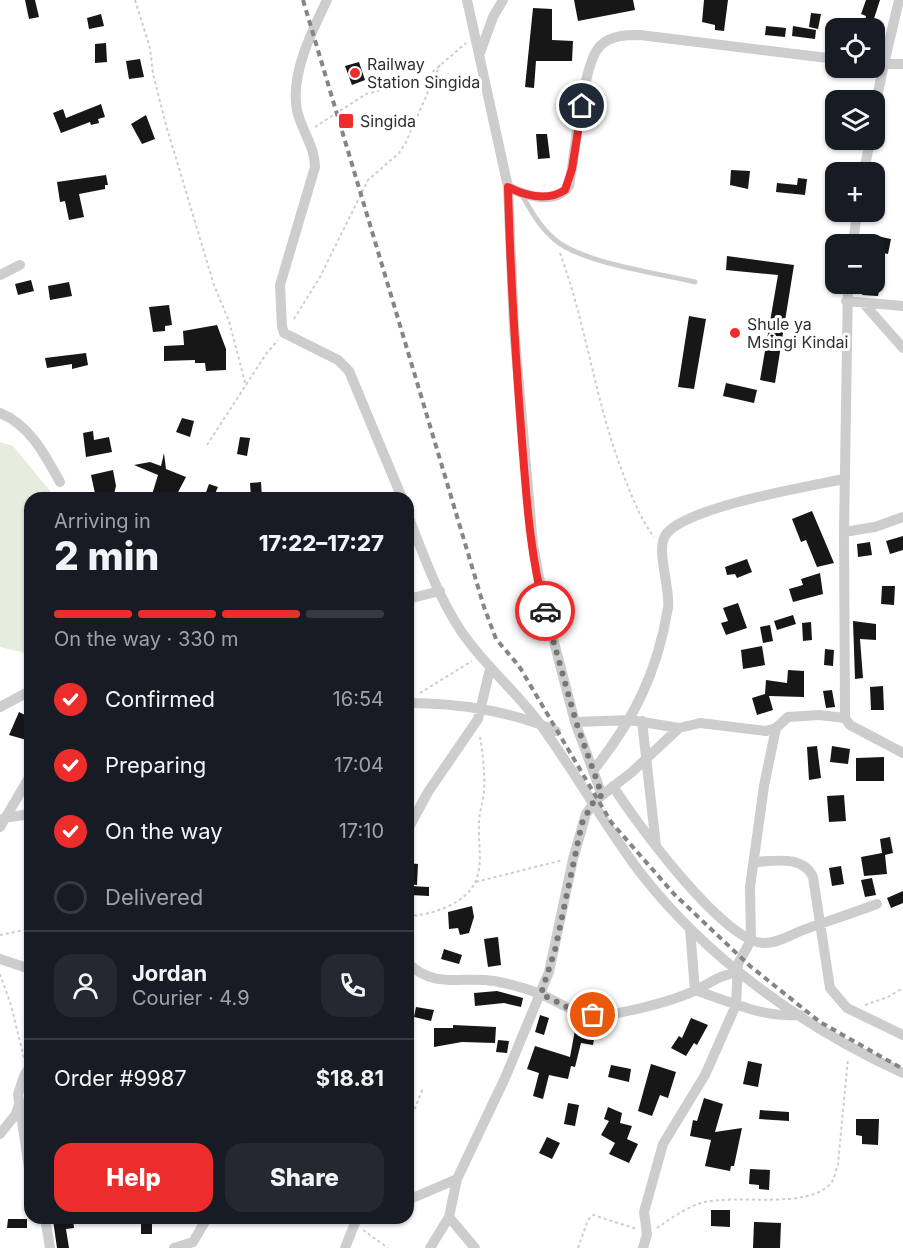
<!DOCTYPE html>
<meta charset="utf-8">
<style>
body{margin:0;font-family:Inter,sans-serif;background:#242831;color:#f1f3f6;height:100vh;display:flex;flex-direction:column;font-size:22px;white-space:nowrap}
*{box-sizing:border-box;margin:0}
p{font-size:20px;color:#9ea1a6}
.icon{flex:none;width:33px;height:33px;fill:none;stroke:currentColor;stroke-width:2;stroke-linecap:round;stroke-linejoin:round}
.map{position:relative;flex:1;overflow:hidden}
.details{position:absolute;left:24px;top:492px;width:390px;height:732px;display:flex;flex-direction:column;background:#171b24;border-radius:18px;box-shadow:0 2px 4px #0004}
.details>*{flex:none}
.tools{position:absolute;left:825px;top:18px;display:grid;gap:12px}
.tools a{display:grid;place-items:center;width:60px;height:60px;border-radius:12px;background:#171b24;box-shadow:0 2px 4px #0004;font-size:30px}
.pin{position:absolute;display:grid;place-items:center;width:51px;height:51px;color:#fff;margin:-26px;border:3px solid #fff;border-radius:50%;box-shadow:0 2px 6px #0007}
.courier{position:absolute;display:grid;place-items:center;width:60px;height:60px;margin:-30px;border:4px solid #ed2d2c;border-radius:50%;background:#fff;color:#222;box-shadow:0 2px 8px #0007}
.overview em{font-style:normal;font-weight:800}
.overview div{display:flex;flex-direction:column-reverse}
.overview{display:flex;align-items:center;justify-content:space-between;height:102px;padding:0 30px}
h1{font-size:39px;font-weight:800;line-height:45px}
.bar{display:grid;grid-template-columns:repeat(4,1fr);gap:9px 6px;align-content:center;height:72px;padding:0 30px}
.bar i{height:8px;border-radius:4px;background:#363941}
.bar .selected{background:#ed2d2c}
.bar p{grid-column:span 4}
.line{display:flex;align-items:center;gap:15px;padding:0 30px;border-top:2px solid #363941}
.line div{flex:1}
.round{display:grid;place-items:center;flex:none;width:63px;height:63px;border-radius:18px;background:#242831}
ol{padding:0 30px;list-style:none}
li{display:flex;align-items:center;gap:18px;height:66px}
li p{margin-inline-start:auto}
li .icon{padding:6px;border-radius:50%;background:#ed2d2c;color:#fff;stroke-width:4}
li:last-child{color:#9ea1a6}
li i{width:33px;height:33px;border:3px solid #363941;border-radius:50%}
.cta{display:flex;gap:12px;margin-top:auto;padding:12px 30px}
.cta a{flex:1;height:69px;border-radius:18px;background:#ed2d2c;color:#fff;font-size:24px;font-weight:800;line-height:69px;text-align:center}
.cta a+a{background:#242831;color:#f1f3f6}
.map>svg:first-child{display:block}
.green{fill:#e5eede}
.building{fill:#171717}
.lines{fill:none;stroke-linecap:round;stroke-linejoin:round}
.path{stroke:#cdcdcd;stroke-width:2;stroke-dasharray:3 3;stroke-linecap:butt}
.lane{stroke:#cdcdcd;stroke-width:5}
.street{stroke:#cdcdcd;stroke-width:10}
.rail{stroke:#858585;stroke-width:4;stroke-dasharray:6 4.5;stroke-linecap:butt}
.done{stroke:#787878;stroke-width:6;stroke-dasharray:0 10.8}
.route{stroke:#ed2d2c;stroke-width:8}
.poi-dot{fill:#ed2d2c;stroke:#fff;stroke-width:2}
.labels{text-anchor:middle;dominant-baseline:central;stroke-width:6;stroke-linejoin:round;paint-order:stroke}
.poi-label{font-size:16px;fill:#303030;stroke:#fff;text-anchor:start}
</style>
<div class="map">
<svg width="903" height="1248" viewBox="0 0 903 1248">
<rect width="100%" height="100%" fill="#fff"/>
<path class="green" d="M0 442 13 446 56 498H30V654L0 647Z"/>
<path class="building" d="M25 0H35L39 17 29 19Z
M574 0H633L635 10 578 21Z
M704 0H728L724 31 715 30V25L702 22Z
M866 0H880L871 28H863L866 16 861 14Z
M533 8 552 9V40L573 41 572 61H536L534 88 525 87Z
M811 13 821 14 818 29 809 27Z
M101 14 104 26 89 29 87 18Z
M766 26 786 28 785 37 765 35Z
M793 26 816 30 815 39 792 36Z
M106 43 107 62 95 63V44Z
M140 59 144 77 129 79 126 61Z
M359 62 365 80 352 85 345 66Z
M101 104 105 117 98 119 99 123 91 125 90 122 61 133 53 113 63 109 66 118Z
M146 115 155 139 142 144 131 124Z
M536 134H547L550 158 538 159Z
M731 170 750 171 748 189 730 185Z
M106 175 108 185H105V189L79 194 84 217 69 220 65 201 60 202 57 182Z
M798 178 807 179 805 195 776 192 777 183 797 185Z
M877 236 891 239 888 254 874 251Z
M727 256 794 265 775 383 760 380 778 275 726 270Z
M31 280 34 291 18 295 15 284Z
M69 282 72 296 50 300 48 286Z
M865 284 880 286 878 296 862 295Z
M169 305 172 325 165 326V331L153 332 149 307Z
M689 316 706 319 694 389 678 387Z
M217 325 226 349V370L206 371 205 363H195V360L164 361V346L184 345 183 331Z
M86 353 88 365 72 369V364L47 368 45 358Z
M726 383 757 390 754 403 723 396Z
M182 418 194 421 190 437 176 432Z
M93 431 94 440 109 437 112 452 86 457 83 433Z
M240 437 250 438 247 456 237 454Z
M164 453 166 469 186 477 175 498H151L158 475 134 465 150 462 161 466Z
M113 470 116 486 113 498H96L91 475Z
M261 482 262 498H251L250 483Z
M209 484 218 487 213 498H204Z
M812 511 834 563 817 567 806 540 801 542 792 519Z
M903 536V550L890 554 886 541Z
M870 542 872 555 858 557 857 544Z
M747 559 752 572 737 578 735 574 727 575 725 567Z
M820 573 823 594 793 602 789 589 803 585 801 579Z
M882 586H895L894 605 881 604Z
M738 603 747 628 726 635 721 623 728 621 723 608Z
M793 615 796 624 777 630 774 621Z
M853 621 876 624V640L860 639 863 678 855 679Z
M811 622 812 640 803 641 802 623Z
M770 625 773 641 763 643 760 627Z
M762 646 765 665 743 669 741 650Z
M825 649 834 650 833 666 824 665Z
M788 670 804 671V697L769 696 773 710 757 715 752 698 765 694 766 680 787 683Z
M883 686 884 710H871L870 687Z
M832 690 835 707 826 708 823 691Z
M19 712 29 717 24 728 30 729V741L9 735Z
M817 746 821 778 809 780 807 747Z
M832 746 850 749 848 764 830 762Z
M884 757V781H856V758Z
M844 795 846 821 829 822 827 796Z
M890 837 893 853 885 855 887 874 864 876 861 857 882 853 880 839Z
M408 863 418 864 417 885 408 884Z
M841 866 844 884 832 886 829 868Z
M872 878 876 895 865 897 861 880Z
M410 886 429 887V896L410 895Z
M903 891V903L891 908 887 898Z
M472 906 474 917 469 933 460 935 458 928 449 929 448 912Z
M498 937 501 965 488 967 484 939Z
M444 949 462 955 459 964 441 959Z
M497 991 523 998 521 1007 504 1003 475 1006 474 993Z
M416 1007 434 1010 431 1021 414 1017Z
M540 1015 549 1018 544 1035 535 1032Z
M691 1018 708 1025 697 1045 694 1043 686 1056 671 1048 679 1036 682 1038Z
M453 1025 496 1027 495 1043 462 1042 434 1047V1028H453Z
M575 1030 595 1034 593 1045 581 1043 575 1067 571 1066 568 1079 549 1075 543 1099 533 1096 539 1073 527 1069 535 1046 570 1057Z
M498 1040 509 1041 507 1053 496 1052Z
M748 1061 762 1064 758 1087 743 1084Z
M651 1064 676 1072 668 1098 660 1095 652 1116 638 1111Z
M611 1065 631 1069 629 1082 608 1077Z
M704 1098 723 1104 715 1132 742 1128 734 1166H731L730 1171 705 1166 711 1140 690 1136 693 1120 697 1121Z
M568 1103 579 1105 575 1126 564 1124Z
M608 1107 622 1113 620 1123 632 1126 627 1139 638 1144 629 1163 609 1154 615 1143 601 1135 609 1121 604 1119Z
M760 1110 789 1112V1121L759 1119Z
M856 1119H879L878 1145 862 1144V1136L856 1135Z
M547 1137 560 1143 552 1159 539 1153Z
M750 1169 770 1170 769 1190 759 1189V1185L749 1184Z
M711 1210H730V1227L711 1226Z
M8 1219H27V1228H7Z
M73 1219 74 1228 66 1229 69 1248H57L53 1220Z
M152 1220V1234H141V1221Z
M754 1222 781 1223 780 1248H753Z"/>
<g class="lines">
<path class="path" d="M135 0 150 48 153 74 166 125 214 285 229 321 246 386
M315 127 366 94 423 80 466 43
M560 253C586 324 595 400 622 471 631 494 639 517 654 537
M294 319 320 277 368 180 399 153 405 144 440 65
M207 445 266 354 278 340
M420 693 472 661
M476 882 563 860
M408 916C434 915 472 902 478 874 482 858 478 840 479 823 479 813 483 802 484 792 485 774 483 754 480 737
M0 935 30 929
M0 974 11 1005 24 1058
M865 1005 888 997 903 988
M408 1126 423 1088
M657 1228C670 1219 685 1208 701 1203 735 1193 810 1211 832 1182 835 1177 836 1170 838 1164L848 1058
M363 1230 388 1248
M578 1248 588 1220 593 1215 637 1229"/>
<path class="lane" d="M522 195C531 211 540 227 554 239 581 263 658 273 695 282"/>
<path class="street" d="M327 0C312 31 290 75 297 110 301 130 315 146 315 167L280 285 282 327 284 333 338 360 349 371 402 498
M467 0 508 187 514 328 533 545 544 604 575 722 602 795
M480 53 493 17 503 0
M874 63 884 64 899 0
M874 112 884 64H903
M864 172 870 140
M508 187C525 196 555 205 569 186 575 156 582 64 600 46 611 35 626 35 640 35L836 59
M853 244 857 212
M0 275 20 265
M848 284 844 532 845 718 850 725 903 753
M846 301 903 306
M865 305 903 348
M0 413C30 425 45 455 60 482
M408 516C425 558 441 606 469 642 491 671 519 695 540 724 575 772 604 824 639 871 706 958 804 1028 903 1073
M844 532 875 527 903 517
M408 599 440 591
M408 703C457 703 512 711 556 731
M0 707 30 691
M642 721 656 846
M575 722 630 720 679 728
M593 771C634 719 657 674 668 608 671 588 654 547 667 533 691 506 806 487 844 479
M613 786C634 820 724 943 764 943 778 943 791 935 803 930 828 921 853 913 877 904
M4 818 30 814
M0 827 30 776
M408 829 428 792 478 719 490 669
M755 862C776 861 803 855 813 877L830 988 847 1008 903 1035
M690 929 695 990C730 1002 763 1018 801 1015
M0 959 30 969
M408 963C433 989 463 976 494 981 510 984 528 989 543 995 560 1003 575 1014 594 1015 617 1016 674 1001 696 990 712 982 718 976 737 972
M30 1066 24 1076 18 1094 30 1175
M0 1134 16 1114 19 1104
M408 1200 457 1179
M449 1217 475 1248
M45 1218 50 1248
M174 1248 193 1242 207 1218
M345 1248 357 1218
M430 1248 449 1217 457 1179 505 1078 549 972 573 859 586 814 596 800 632 772 679 728 700 723 766 731 776 728 788 717 819 715 845 718
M643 1248 647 1234 644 1212 663 1144 705 1075 736 1005 738 964 751 940 750 887 764 786 776 728"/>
<path class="rail" d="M303 0 484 607 496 639 519 666 611 822 674 894 750 966 820 1022 903 1069"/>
</g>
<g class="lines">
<path class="done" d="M545 611 576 722 602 795 592 804 582 823 555 950 541 994 575 1011 593 1015"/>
<path class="route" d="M545 611C529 552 526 490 521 429 515 348 510 268 508 187 526 196 547 202 565 190L572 169 582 106"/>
</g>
<g class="poi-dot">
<circle cx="355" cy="73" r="6"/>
<rect x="338" y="113" width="16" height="16" rx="3"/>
<circle cx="735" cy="333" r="6"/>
</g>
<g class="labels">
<g class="poi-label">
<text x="367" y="64">Railway<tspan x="367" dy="18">Station Singida</tspan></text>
<text x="360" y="121">Singida</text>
<text x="747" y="324">Shule ya<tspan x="747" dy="18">Msingi Kindai</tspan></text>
</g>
</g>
</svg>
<div class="tools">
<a><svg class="icon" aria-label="locate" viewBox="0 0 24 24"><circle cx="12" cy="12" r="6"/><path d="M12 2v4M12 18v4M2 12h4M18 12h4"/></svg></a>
<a><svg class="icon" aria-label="layers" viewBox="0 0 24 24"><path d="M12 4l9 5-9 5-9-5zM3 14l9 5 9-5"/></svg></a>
<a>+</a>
<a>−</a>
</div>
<div class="pin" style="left:593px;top:1015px;background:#ea580c"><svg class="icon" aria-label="bag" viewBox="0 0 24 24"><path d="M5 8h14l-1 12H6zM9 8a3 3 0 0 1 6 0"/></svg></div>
<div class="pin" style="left:582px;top:106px;background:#1f2937"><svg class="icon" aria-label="home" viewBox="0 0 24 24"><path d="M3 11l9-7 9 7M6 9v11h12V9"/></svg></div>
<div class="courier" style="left:545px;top:611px"><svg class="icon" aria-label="car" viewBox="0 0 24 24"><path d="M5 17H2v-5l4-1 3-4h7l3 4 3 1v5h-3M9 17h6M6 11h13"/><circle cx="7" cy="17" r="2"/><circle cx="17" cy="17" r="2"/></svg></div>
<section class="details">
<div class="overview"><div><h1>2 min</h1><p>Arriving in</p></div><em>17:22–17:27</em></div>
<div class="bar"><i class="selected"></i><i class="selected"></i><i class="selected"></i><i></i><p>On the way · 330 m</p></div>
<ol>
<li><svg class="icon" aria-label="check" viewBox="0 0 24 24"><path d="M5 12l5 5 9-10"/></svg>Confirmed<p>16:54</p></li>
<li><svg class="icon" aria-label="check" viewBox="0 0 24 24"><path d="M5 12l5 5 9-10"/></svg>Preparing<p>17:04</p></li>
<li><svg class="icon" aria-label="check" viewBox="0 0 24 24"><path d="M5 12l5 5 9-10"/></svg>On the way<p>17:10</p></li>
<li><i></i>Delivered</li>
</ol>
<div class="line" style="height:108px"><a class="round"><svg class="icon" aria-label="person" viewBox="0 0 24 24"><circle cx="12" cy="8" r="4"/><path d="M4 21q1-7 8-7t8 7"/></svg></a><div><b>Jordan</b><p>Courier · 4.9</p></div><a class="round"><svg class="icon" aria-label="phone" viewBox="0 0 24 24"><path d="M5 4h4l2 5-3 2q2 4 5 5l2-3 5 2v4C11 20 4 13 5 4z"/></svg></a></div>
<div class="line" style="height:78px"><div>Order #9987</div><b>$18.81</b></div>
<div class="cta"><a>Help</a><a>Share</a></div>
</section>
</div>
